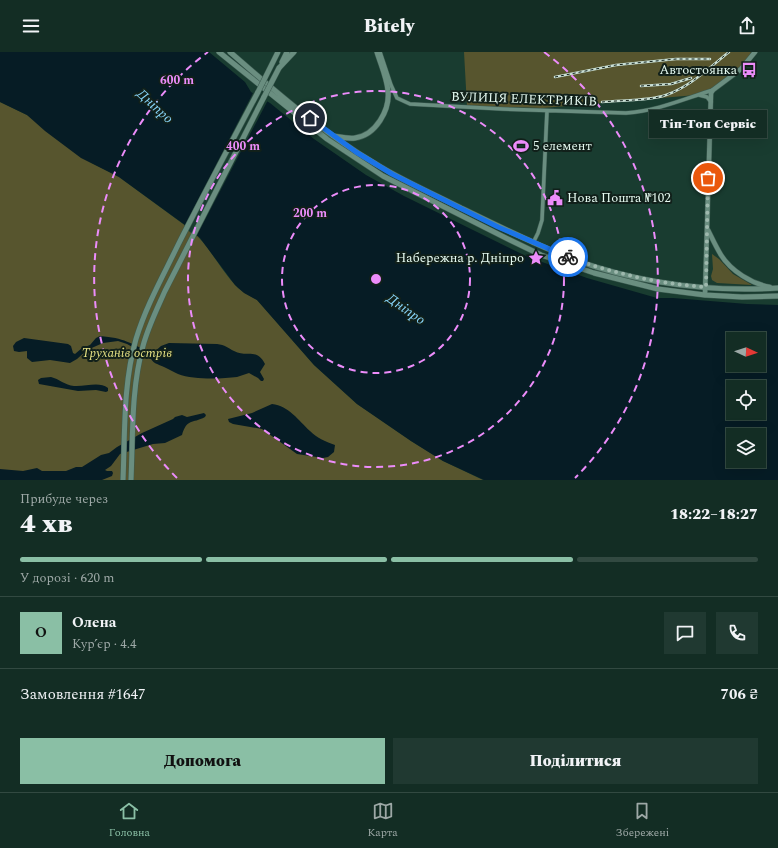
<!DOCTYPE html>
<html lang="uk">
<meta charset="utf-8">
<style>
body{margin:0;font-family:Spectral,serif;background:#203931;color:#f1f3f6;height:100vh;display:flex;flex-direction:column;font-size:15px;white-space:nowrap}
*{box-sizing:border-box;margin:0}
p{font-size:13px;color:#9da8a6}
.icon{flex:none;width:22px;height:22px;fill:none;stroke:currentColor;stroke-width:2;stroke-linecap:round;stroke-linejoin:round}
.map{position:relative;height:428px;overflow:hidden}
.panel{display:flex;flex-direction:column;background:#132d24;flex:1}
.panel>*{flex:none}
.needle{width:26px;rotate:93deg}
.fabs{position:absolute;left:726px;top:280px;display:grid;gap:8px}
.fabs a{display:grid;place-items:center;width:40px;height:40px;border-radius:0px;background:#132d24;box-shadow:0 4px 16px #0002,0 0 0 1px #324941;font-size:20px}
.pin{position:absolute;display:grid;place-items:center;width:34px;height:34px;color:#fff;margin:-17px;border:2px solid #fff;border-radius:50%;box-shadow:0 1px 4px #0007}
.courier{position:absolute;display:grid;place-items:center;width:40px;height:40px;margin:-20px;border:3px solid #1a73e8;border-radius:50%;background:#fff;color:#222;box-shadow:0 1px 5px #0007}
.bubble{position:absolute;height:28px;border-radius:0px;background:#132d24;box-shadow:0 4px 16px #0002,0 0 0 1px #324941;font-size:13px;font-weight:800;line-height:28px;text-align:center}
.overview em{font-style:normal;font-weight:800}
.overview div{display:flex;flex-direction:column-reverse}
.overview{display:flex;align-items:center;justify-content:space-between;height:68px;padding:0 20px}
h1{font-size:26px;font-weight:800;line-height:30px}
.bar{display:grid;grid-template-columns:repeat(4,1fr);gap:6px 4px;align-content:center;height:48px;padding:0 20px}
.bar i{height:5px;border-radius:3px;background:#324941}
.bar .current{background:#8abfa5}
.bar p{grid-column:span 4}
.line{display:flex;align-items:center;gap:10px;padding:0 20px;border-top:1px solid #324941}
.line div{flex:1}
.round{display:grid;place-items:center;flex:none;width:42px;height:42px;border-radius:0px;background:#203931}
.cta{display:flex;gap:8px;margin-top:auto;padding:8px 20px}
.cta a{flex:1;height:46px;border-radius:0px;background:#8abfa5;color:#111;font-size:16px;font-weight:800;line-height:46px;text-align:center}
.cta a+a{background:#203931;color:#f1f3f6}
header{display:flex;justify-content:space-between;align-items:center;height:52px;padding:0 20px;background:#132d24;font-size:18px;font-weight:800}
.menu{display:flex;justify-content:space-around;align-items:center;height:56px;border-top:1px solid #324941;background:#132d24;font-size:11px;color:#9da8a6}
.menu a{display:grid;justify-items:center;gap:2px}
.menu .current{color:#8abfa5}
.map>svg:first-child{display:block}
.green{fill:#57552e}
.water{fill:#061c25;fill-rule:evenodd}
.pier{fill:#193c30}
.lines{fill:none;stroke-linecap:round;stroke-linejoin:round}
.minor-casing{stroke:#3c5b50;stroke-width:4.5}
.tertiary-casing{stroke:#3c5b50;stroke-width:5.5}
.secondary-casing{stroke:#3c5b50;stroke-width:6}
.minor{stroke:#6a8e80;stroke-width:3.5}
.tertiary{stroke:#6a8e80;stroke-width:4.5}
.secondary{stroke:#6a8e80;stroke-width:5}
.rail-casing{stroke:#c9dfd5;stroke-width:2.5}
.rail{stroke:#11201a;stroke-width:1;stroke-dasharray:3;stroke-linecap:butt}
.secondary-bridge-casing{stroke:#3c5b50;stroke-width:6;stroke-linecap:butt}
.secondary-bridge{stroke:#6a8e80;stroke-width:5}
.done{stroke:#9eb8ad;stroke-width:4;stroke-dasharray:0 7.2}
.route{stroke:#1a73e8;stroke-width:5}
.ring{fill:none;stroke:#ec8cfa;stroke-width:2;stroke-dasharray:7 5}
.labels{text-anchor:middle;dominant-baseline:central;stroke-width:4;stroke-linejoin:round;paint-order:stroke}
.poi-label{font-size:13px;fill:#e6faf1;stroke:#11201a;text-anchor:end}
.street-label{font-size:13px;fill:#e6faf1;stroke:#11201a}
.park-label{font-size:13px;font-style:italic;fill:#e5e184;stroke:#11201a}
.water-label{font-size:14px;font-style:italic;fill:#87d4f9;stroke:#11201a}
.centre{fill:#ec8cfa;stroke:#11201a;stroke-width:2}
.ring-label{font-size:12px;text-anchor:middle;font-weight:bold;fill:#ec8cfa;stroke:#11201a;stroke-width:4;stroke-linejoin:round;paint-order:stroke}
</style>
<header><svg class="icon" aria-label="menu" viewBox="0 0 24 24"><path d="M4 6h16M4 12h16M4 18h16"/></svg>Bitely<svg class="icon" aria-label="share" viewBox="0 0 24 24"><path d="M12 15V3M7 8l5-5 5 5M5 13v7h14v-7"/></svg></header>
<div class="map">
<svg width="778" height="428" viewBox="0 0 778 428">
<rect width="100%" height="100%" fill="#193c30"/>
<path class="green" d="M464 0H751L747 9 708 42 543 56 467 54Z
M0 50 27 63 92 111 119 125 190 177C210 194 220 218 238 236 244 241 250 244 257 248L314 313 357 352 411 389 443 409 483 428H0Z
M712 202 719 207 733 222 752 233 717 231 712 228 711 224 713 217Z"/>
<path class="water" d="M0 0H209L245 30 251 40 270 51 314 87 366 123 404 144 528 205 587 226 657 246H673L747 252 778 253V428H484L443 409 411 389 357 352 314 313 257 248 244 241 235 233 200 186 185 173 119 125 81 106 45 79 27 63 0 50ZM733 287H759V313H733ZM733 335H759V361H733ZM733 383H759V409H733Z
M100 284C124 286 131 291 152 302L161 294 169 291 217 292C225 293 228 296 234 299 247 306 256 295 265 312L260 320 264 327 263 329H261L258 326 249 321C245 322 241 324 237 325 221 327 194 328 178 322 173 320 169 317 164 315 158 312 153 312 150 305L127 292 118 289 103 291 87 298 77 307 70 311 50 308 32 310 27 306V299L19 300 14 299 13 294 16 290 24 286 68 292 71 294 73 301 75 302 82 296 90 293 96 286Z
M51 325C59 327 65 333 74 334 85 335 99 329 108 336V339L106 340 96 338 78 339 39 332 38 328 41 326Z
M272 352C289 354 298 368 310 379 317 386 326 390 335 393L334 400 328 405 323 406 297 402 262 377 233 372 229 370 228 367 252 361Z
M204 361 206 363 205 365C192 372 187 366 182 383L165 391 153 392 120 402 111 414 105 418 107 419H112L113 421 112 424 102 428H0V417L23 419 37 416 42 419H66L76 415H82L101 403 109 401 117 395 142 381 173 367 175 365 182 363 187 365Z"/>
<path class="pier" d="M254 39 268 48 196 185 184 175Z"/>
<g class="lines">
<defs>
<path id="minor" d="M380 0 391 33 397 46 410 52 503 57 626 61C657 59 684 47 713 38
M699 43 707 45 711 50
M533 191 538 181 542 168 547 59"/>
<path id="tertiary" d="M708 178C712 186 716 195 721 203 731 219 752 232 770 235
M705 243 711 41 713 38 741 17 755 0"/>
<path id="secondary" d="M219 0 327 87 383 124 510 188 541 203 594 221 658 237 705 243 742 245 778 244
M230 0C276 40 323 81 376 112 403 129 432 141 461 156 498 174 536 193 575 208 639 231 710 240 778 236
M282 10 287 0
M279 16 294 0
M333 84C340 85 348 87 355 86 376 83 390 58 388 39 387 26 381 13 377 0
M123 428C125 381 123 332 136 287 146 254 163 224 178 193 204 142 231 91 258 40
M131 428C133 384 131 337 143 294 148 275 157 257 165 239L264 45"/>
</defs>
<use href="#minor" class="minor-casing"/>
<use href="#tertiary" class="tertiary-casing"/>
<use href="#secondary" class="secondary-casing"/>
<use href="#minor" class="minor"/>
<use href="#tertiary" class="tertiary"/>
<use href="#secondary" class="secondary"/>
<defs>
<path id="rail" d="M555 25 616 13 676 7H710
M641 34 671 32 691 26
M602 50C621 48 650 49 666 43 690 35 710 15 729 0"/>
</defs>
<use href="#rail" class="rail-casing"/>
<use href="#rail" class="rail"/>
<defs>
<path id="secondary-bridge" d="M258 40 278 0
M264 45 279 16"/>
</defs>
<use href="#secondary-bridge" class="secondary-bridge-casing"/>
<use href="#secondary-bridge" class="secondary-bridge"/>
</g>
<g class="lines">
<path class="done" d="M568 205C612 221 659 232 706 235L708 126"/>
<path class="route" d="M310 66 356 100 392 122 498 175 568 205"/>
</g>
<g class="ring">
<circle cx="376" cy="227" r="94"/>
<circle cx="376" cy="227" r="188"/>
<path d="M177 426A282 282 0 0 1 208 0M544 0A282 282 0 0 1 575 426"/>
</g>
<defs>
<symbol id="bus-bare" viewBox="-9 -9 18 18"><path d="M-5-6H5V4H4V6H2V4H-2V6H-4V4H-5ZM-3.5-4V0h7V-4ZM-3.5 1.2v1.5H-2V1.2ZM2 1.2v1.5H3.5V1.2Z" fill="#ec8cfa" stroke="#11201a" stroke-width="2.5" paint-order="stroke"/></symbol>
<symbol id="stadium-bare" viewBox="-9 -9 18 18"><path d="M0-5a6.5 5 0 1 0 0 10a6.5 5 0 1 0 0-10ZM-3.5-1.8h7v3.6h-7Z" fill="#ec8cfa" stroke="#11201a" stroke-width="2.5" paint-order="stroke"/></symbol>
<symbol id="civic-bare" viewBox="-9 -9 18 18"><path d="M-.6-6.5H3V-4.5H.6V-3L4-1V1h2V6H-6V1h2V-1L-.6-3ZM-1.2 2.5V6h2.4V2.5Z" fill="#ec8cfa" stroke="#11201a" stroke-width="2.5" paint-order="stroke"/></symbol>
<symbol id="sight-bare" viewBox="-9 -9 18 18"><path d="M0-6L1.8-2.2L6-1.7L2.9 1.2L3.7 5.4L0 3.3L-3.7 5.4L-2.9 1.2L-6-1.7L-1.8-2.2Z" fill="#ec8cfa" stroke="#11201a" stroke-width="2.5" paint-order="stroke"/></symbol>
</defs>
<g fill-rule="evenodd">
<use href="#bus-bare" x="738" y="7" width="22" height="22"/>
<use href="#stadium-bare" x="510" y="83" width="22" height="22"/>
<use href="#civic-bare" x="544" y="135" width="22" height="22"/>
<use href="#sight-bare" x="525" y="195" width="22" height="22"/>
</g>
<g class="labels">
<g class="poi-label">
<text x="737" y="18">Автостоянка</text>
<text x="533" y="94" text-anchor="start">5 елемент</text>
<text x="567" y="146" text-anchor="start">Нова Пошта №102</text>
<text x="524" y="206">Набережна р. Дніпро</text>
</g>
<g class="street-label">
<text transform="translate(524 47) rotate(2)">ВУЛИЦЯ ЕЛЕКТРИКІВ</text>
</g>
<g class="park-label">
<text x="127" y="301">Труханів острів</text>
</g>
<g class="water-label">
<text transform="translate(155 54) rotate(42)">Дніпро</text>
<text transform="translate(406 257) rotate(35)">Дніпро</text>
</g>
</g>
<circle cx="376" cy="227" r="6" class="centre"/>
<g class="ring-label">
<text x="177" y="32">600 m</text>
<text x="243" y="98">400 m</text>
<text x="310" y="165">200 m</text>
</g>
</svg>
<div class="fabs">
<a><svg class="needle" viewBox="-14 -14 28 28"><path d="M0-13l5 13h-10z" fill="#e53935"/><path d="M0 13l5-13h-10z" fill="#9da8a6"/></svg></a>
<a><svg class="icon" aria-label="locate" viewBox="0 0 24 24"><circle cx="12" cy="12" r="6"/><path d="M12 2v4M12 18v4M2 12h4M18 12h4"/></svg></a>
<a><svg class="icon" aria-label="layers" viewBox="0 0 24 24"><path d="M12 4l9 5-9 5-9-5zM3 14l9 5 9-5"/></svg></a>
</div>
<div class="pin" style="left:708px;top:126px;background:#ea580c"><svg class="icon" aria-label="bag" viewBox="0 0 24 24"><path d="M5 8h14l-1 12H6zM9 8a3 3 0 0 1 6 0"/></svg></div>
<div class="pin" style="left:310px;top:66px;background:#1f2937"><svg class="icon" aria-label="home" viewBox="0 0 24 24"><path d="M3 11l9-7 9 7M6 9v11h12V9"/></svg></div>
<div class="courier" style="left:568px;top:205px"><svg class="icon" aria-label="bike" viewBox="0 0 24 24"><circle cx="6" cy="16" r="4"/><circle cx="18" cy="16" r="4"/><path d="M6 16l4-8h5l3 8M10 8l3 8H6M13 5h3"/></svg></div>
<div class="bubble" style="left:649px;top:58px;width:118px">Тіп-Топ Сервіс</div>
</div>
<section class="panel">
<div class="overview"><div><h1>4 хв</h1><p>Прибуде через</p></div><em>18:22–18:27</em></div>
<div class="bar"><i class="current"></i><i class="current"></i><i class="current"></i><i></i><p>У дорозі · 620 m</p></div>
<div class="line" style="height:72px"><b class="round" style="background:#8abfa5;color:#111">О</b><div><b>Олена</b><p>Кур’єр · 4.4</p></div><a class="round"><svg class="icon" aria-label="chat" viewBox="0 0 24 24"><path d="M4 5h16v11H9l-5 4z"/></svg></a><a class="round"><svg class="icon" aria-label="phone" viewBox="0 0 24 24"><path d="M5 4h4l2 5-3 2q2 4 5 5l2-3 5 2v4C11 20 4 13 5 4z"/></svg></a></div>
<div class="line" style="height:52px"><div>Замовлення #1647</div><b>706 ₴</b></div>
<div class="cta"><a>Допомога</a><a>Поділитися</a></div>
</section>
<nav class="menu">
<a class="current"><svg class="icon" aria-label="home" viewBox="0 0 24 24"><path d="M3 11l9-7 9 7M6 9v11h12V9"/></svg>Головна</a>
<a><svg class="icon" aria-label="map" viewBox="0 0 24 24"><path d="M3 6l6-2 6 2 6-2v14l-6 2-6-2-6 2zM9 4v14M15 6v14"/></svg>Карта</a>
<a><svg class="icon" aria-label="saved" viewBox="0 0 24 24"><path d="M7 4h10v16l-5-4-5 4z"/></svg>Збережені</a>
</nav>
